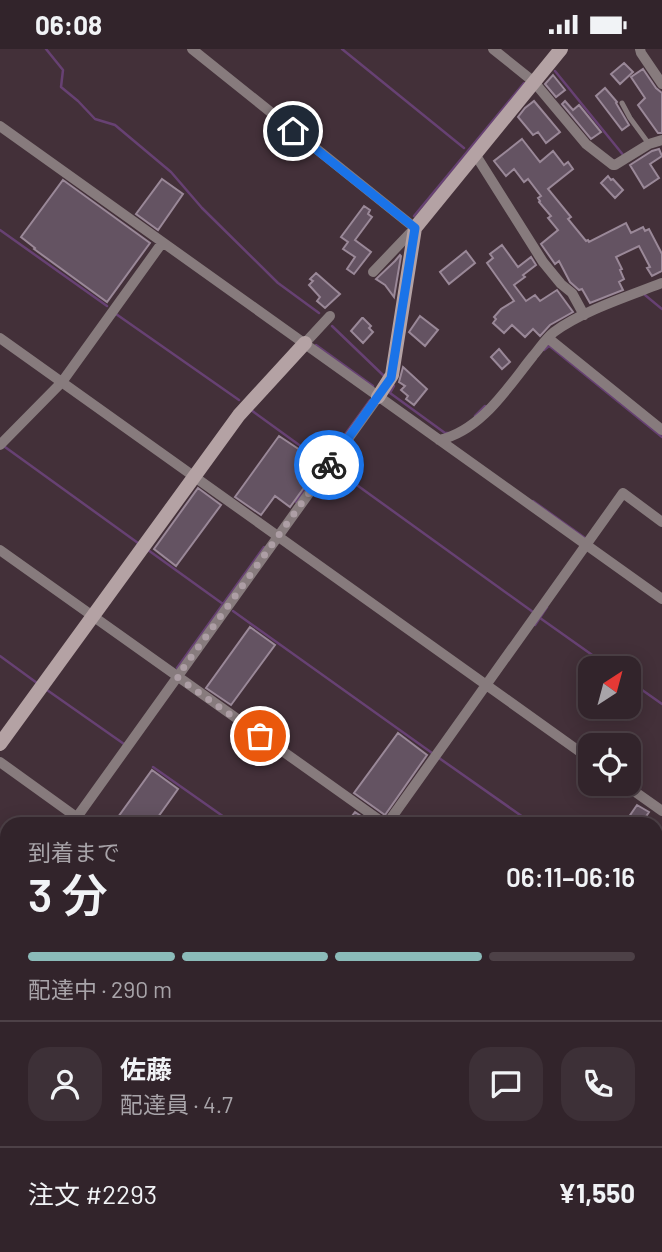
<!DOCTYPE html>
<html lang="ja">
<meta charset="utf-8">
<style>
body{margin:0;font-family:Barlow,"Noto Sans JP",sans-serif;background:#3d3037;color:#f1f3f6;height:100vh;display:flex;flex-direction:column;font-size:26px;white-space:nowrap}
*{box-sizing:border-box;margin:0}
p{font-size:23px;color:#a8a4a9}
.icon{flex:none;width:38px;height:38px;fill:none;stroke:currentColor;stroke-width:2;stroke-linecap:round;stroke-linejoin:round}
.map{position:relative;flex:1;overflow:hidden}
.details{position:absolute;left:0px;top:768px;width:663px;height:436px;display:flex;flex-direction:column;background:#32242b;border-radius:21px 21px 0 0;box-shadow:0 4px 18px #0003,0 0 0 2px #4d4147}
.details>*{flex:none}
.needle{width:46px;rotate:36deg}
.buttons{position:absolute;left:578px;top:607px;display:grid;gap:14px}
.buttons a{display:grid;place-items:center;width:63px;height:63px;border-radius:14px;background:#32242b;box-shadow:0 4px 18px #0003,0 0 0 2px #4d4147;font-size:35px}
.pin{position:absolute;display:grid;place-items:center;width:60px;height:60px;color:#fff;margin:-30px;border:4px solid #fff;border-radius:50%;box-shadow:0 2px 7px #0007}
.courier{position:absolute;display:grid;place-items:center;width:70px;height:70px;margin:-35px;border:5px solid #1a73e8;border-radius:50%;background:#fff;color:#222;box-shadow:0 2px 9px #0007}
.headline em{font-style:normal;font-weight:600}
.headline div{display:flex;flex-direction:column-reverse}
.headline{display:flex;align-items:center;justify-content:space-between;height:119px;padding:0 28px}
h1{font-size:46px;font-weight:600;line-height:52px}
.bar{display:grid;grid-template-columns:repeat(4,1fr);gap:10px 7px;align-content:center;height:84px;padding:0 28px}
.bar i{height:9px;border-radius:5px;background:#4d4147}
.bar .selected{background:#8bbbb9}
.bar p{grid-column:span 4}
.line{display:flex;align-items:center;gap:18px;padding:0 28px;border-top:2px solid #4d4147}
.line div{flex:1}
.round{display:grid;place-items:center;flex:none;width:74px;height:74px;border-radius:21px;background:#3d3037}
.status{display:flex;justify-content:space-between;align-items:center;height:49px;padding:0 35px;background:#32242b;direction:ltr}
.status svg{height:19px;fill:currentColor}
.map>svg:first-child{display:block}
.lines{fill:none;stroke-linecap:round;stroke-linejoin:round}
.stream{stroke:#674173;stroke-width:2.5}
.building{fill:#645362;stroke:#9a8898;stroke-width:2}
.lane{stroke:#877b7d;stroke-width:5}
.street{stroke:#877b7d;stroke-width:10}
.secondary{stroke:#b4a2a4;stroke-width:14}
.done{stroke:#ad9ea5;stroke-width:7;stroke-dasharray:0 12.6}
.route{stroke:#1a73e8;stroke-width:9}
</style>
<div class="status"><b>06:08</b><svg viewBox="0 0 49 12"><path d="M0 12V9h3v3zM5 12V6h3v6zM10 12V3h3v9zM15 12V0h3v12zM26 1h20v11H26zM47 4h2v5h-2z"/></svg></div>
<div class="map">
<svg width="662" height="1203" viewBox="0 0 662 1203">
<rect width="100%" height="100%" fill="#433039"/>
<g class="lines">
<path class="stream" d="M46 0 63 21 61 38 78 52 95 70 115 76 171 123 202 159 278 234 319 264
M342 0 464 99
M555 22 624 107 625 106
M414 167 524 34
M0 181 107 257
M645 246 662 260
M116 265 239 351
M332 277 384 327
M316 296 373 337
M544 301 549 297 552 299 662 388
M393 336 394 337 390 344 445 384H449
M251 361 324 414
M475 367 485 357
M5 398 138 494
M354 434 533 563
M533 452 585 489
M296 453 370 351
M148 501 223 555
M233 562 432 704
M540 569 612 620
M535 576 547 558
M0 607 37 634
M177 619 264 498
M628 631 662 655
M47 641 124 695
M439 709 533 775
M153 718 234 775
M17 775 24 770 28 775
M0 787 7 782
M656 918 662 910
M0 989 6 1009
M50 1197 68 1203
M17 1203 18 1197"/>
</g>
<path class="building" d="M624 14 633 23 620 35 611 25Z
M643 20 656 39 662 44V84H658L638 56 645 49 631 28Z
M553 26 565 41 556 48 545 35Z
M605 39 617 53 616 54 629 76 622 81 596 47Z
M534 52 560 83 546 94 538 83 533 86 518 68 525 59Z
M565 52 573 61 579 56 601 83 591 90 562 55Z
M522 90 540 113 553 102 564 116 568 113 573 120 548 140 571 168 568 170 586 192 588 191 589 193 626 174 631 184 643 178 645 182 649 180 662 205V222L652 227 647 219 650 218 639 197 616 208 622 220 620 221 624 230 619 233 623 241 590 254 582 240 579 241 570 233 559 212 555 215 541 195 558 181 548 169 551 167 539 153 540 152 538 149 541 147 528 130 524 133 514 120 506 127 494 112Z
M659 100 662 107 650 115 659 129 644 139 630 116 652 102Z
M608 127 611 131 613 130 623 141 615 149 601 134Z
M162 130 183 145 158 181 136 165Z
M63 131 150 194 107 253 34 200 35 199 21 188Z
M364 157 370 161 368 165 372 168 355 191 371 203 354 225 347 220 355 208 343 200 348 193 341 188Z
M502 196 518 218 531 208 536 216 523 226 525 228 514 236 526 252 535 246 540 252 557 241 573 263 550 276 540 287 533 280 525 288 512 276 504 284 493 274 496 270 494 268 501 260 514 252 487 214 493 209 490 205Z
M466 202 475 214 449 235 440 223Z
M400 206 401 207 394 248 385 236 376 230 395 212Z
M316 224 340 245 325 259 317 252 320 248 309 236 313 232 310 230Z
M420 267 438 281 425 297 409 283Z
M362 269H363L371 277 369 279 373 283 363 294 351 282Z
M499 300 510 313 502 320 491 308Z
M403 318 427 340 414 356 406 350 408 347 401 341 405 337 399 333Z
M279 387 321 415 290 458 275 447 261 466 235 448Z
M198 439 221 456 176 517 154 500Z
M250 578 275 596 231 656 206 639Z
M398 684 427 706 385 766 354 744Z
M152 721 178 740 153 775H113Z
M637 756 649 763 641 775H624Z
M355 763 373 775H346Z"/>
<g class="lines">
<path class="lane" d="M622 54 630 69 649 95"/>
<path class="street" d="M192 0 415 179 373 223
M493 0 534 33 586 95 613 116H615L649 95 662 91
M640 0 641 4 662 35
M0 77 662 550
M475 105 543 213 561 235 572 244 584 266
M0 289 590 710
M548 289 662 381
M305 294 330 267
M439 391C481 382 508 338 533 307 540 299 546 289 554 283 582 262 629 247 662 234
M0 396 62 333 162 194
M0 501 385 775
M0 713 86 775
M624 735 662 762
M72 775 378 348
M387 775 623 444 662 473
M0 842 7 837
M656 863 662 868
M0 927 7 932
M656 958 662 962
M0 963 7 986
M656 978 662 970
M656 1035 662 1042
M0 1069 7 1070
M656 1081 662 1076
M476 1197 482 1203
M568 1197 573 1203
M648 1197 652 1203
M155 1203 158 1197
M324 1203 330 1197
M439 1203 446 1197
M533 1203 539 1197"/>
<path class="secondary" d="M378 348 392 326 415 179 561 0
M0 695 239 366 305 294
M0 1042 7 1049
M178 1197 186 1203"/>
</g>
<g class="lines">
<path class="done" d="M260 687 177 628 329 416"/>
<path class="route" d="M293 82 415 179 391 329 329 416"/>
</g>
</svg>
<div class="buttons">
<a><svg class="needle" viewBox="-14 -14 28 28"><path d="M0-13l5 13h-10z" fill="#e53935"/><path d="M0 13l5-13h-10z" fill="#a8a4a9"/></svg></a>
<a><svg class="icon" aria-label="locate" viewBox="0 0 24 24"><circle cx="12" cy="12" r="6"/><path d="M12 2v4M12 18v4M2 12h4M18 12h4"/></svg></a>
</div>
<div class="pin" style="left:260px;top:687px;background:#ea580c"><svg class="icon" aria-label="bag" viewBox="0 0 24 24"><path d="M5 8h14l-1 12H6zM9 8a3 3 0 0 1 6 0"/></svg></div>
<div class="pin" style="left:293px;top:82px;background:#1f2937"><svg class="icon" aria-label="home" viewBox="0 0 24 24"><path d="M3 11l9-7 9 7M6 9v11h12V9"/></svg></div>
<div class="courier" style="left:329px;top:416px"><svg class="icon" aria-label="bike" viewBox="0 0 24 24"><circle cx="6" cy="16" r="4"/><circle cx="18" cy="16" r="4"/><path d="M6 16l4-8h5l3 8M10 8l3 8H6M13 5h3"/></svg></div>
<section class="details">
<div class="headline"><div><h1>3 分</h1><p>到着まで</p></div><em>06:11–06:16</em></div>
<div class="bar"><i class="selected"></i><i class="selected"></i><i class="selected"></i><i></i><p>配達中 · 290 m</p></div>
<div class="line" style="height:126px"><a class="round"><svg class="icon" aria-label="person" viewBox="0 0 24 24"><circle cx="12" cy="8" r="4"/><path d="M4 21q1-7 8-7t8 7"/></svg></a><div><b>佐藤</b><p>配達員 · 4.7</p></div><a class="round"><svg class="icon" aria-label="chat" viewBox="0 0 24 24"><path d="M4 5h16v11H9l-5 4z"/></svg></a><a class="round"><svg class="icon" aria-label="phone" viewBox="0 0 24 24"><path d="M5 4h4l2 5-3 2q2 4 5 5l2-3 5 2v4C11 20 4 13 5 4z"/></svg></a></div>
<div class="line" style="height:91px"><div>注文 #2293</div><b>¥1,550</b></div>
</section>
</div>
